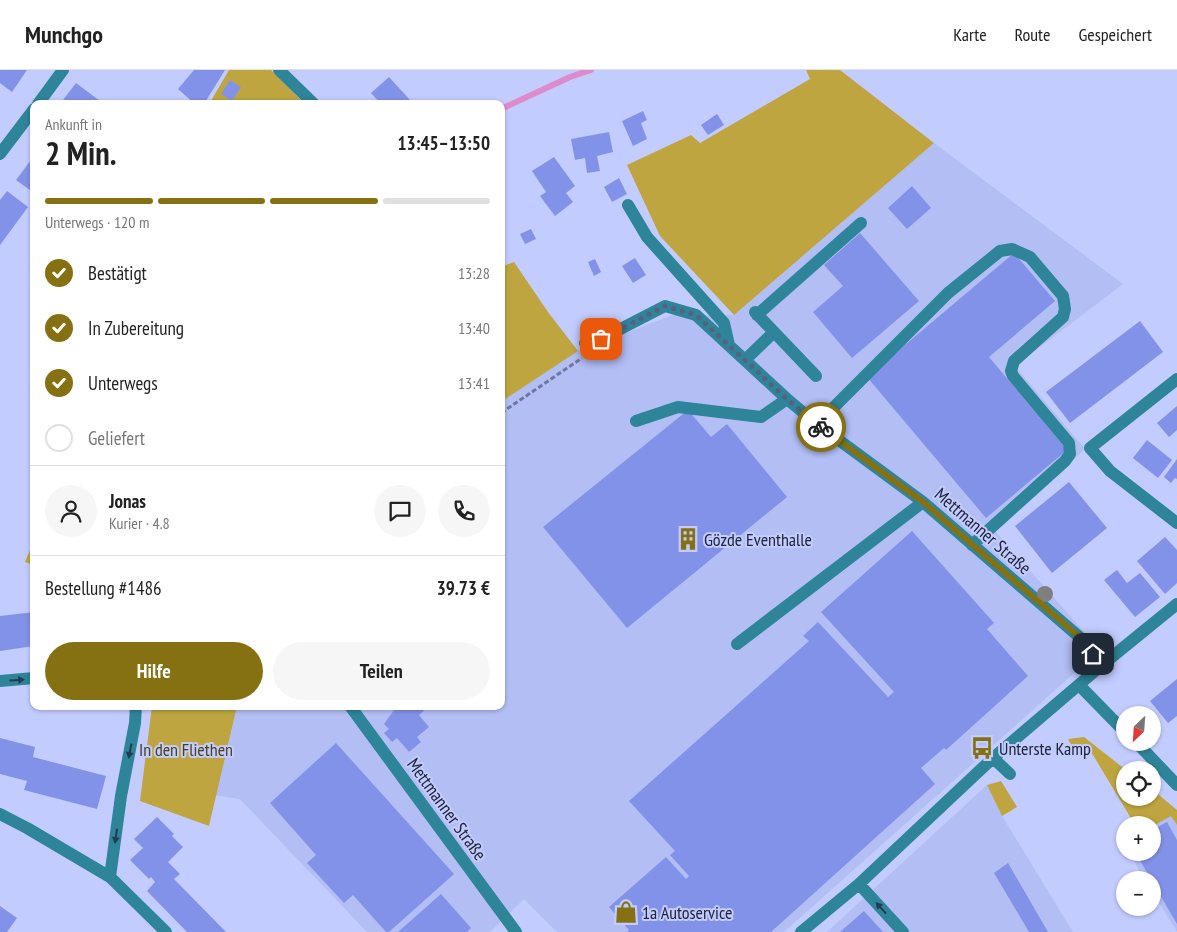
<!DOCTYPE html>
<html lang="de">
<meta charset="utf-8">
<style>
body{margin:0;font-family:"PT Sans Narrow",sans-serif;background:#f6f6f6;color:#222;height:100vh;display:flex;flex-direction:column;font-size:19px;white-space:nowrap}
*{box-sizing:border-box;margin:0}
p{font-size:16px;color:#767676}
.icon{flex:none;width:28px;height:28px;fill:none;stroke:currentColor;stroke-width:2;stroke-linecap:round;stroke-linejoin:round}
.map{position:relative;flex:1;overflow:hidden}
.sheet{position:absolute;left:30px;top:30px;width:475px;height:610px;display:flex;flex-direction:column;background:#fff;border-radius:10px;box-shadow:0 1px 4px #0004}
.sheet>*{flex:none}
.needle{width:32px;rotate:205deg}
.tools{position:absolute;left:1116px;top:636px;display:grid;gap:10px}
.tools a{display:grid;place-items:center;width:45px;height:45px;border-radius:50%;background:#fff;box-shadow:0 1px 4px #0004;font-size:25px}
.pin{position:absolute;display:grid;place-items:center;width:42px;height:42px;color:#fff;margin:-21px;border-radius:10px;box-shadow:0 2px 8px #0006}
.courier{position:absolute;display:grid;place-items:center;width:50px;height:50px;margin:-25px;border:4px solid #867112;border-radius:50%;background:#fff;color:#222;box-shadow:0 1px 6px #0007}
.head em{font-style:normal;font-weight:700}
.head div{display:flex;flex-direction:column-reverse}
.head{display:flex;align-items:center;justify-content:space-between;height:85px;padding:0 15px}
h1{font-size:32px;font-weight:700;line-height:38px}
.bar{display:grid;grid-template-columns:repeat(4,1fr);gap:8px 5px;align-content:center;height:60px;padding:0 15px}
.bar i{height:6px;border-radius:4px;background:#e0e0e0}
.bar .active{background:#867112}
.bar p{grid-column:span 4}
.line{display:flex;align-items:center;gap:12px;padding:0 15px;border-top:1px solid #e0e0e0}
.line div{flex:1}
.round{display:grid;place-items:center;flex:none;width:52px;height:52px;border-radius:26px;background:#f6f6f6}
ol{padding:0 15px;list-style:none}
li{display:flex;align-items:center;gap:15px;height:55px}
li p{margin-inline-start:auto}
li .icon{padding:5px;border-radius:50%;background:#867112;color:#fff;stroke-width:4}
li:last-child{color:#767676}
li i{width:28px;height:28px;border:2px solid #e0e0e0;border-radius:50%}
.button{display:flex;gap:10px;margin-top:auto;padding:10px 15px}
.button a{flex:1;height:58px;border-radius:30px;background:#867112;color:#fff;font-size:20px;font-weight:700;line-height:58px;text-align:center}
.button a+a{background:#f6f6f6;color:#222}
header{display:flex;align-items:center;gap:30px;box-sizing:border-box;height:70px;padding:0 25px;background:#fff;border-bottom:1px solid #e0e0e0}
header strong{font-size:24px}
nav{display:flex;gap:28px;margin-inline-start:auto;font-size:18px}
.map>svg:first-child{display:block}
.built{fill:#b2bef4}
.green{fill:#bea53f}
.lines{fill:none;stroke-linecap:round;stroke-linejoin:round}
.stream{stroke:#de8bcb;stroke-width:6}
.building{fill:#8392e9}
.path{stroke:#71779a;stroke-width:3;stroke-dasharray:5 2.5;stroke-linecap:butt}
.minor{stroke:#2e8498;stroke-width:12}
.tree{fill:#817f7d}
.oneway{fill:#243c4f}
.done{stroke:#595f7d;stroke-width:5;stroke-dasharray:0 9}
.route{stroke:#867112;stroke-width:6}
.labels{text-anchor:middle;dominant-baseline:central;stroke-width:4;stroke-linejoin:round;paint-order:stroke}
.street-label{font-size:18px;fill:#212437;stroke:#c2ccff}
.poi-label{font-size:18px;fill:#212437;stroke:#c2ccff;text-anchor:start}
.park-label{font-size:18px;fill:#4b4013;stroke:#c2ccff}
</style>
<header>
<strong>Munchgo</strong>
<nav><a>Karte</a><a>Route</a><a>Gespeichert</a></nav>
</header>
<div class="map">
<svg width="1177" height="862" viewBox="0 0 1177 862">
<rect width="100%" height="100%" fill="#c2ccff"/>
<path class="built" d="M934 73 1123 214 1015 296 1085 379 995 461 1100 580 784 862H557L524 829 490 862H367L240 729 159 717 168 636H501V332L578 281 673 245H734Z
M987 715 1002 746 1073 862H827Z
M1171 745 1177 755V862L1153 822 1152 810H1145L1129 783 1152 782 1153 756Z"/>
<path class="green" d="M229 0H271L305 34H211L212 29Z
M806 0H840L934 73 734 245 660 166 627 95 691 65 700 73 810 9Z
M514 192 548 242 578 281 501 332V197Z
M34 471V495L25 492Z
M152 636H237L209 756 140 731Z
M1084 667 1126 700H1125V728H1152L1153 720 1177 740V755L1171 746 1153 756 1135 755 1087 675 1075 682 1068 669Z
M1001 711 1017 737 1002 746 987 715Z"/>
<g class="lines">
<path class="stream" d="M501 39 570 7 591 0"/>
</g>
<path class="building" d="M0 0H27L12 22 0 13Z
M194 0H225L204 34H195L178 19Z
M389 7 410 30 405 34H381L371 23Z
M230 10 241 17 232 31 221 24Z
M76 13 100 31 98 34H60Z
M643 41 647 50 641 53 647 69 633 76 622 51Z
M717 44 724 55 708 65 701 55Z
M609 62 613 82 597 86 600 101 587 103 585 88 575 90 571 69Z
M34 86V123L16 110Z
M554 87 575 116 566 123 573 132 555 146 540 126 546 122 532 101Z
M619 108 627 124 612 132 604 117Z
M912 116 931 138 907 159 888 138Z
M7 121 28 137 0 175V130Z
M531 159 536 169 525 174 520 164Z
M860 163 919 231 852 288 813 242 843 216 824 195Z
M1014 183 1055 231 989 287 1067 380 986 448 867 307Z
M635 188 646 205 633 213 622 196Z
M595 189 601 202 594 206 588 192Z
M1140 251 1163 282 1070 353 1046 322Z
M1177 336V360L1169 367 1157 353Z
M688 340 711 367 727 354 787 427 627 558 543 457Z
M1147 370 1172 390 1158 408 1133 388Z
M1177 389V409L1175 408 1171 413 1164 407Z
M1069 412 1107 458 1052 503 1015 456Z
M912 461 994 553 987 559 1028 606 946 680 944 678 921 698 935 714 771 862H627L629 860 609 837 666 787 686 809 689 806 670 785 675 781 629 731 809 571 803 566 818 552 888 627 894 622 821 542Z
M1165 467 1177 480V513L1165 524 1137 491Z
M1117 500 1127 513 1140 503 1160 527 1135 547 1104 510Z
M34 542V576L0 581V546Z
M1177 609V646L1168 653 1150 631Z
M397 636H423L426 639 419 645 429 657 417 667 421 672 409 682 397 668 392 672 384 663 389 659 384 654Z
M0 668 35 677 33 687 106 706 97 739 24 720 27 711 0 704Z
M336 673 454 804 389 862H386L353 825 344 833 307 793 316 785 270 733Z
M157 747 174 764 172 766 183 777 168 792 180 804 174 809 226 862H187L147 821 155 812 151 807 149 809 130 790 143 778 134 769Z
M1167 752 1177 770V854L1135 782H1152V760Z
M1008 793 1048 862H1029L994 803Z
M441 824 471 858 467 862H398Z
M0 836 17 848 7 862H0Z
M864 841 883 862H840Z"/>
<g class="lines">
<path class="path" d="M501 343 582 288"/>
<path class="minor" d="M279 0 314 34
M38 34 63 0
M0 84 34 39
M628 135 647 167 724 253 729 275
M755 242 816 306
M757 245 861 153
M585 273 601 269 665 236 696 245 787 329 817 354 923 432 1084 571 1102 595
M745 290 774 262
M1177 309 1090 378 1110 401 1177 453
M636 351 678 337 761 347 787 329
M817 354 948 223 1000 181 1012 179 1030 187 1063 226 1065 239 1063 247 1014 291 1011 301 1013 306 1069 373 1070 384 1065 391 972 475
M737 574 923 432
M0 611 34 608
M1079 615 1125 662
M350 636 516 862
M1136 672 1177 715
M993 688 1010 704
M0 744 27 758 110 807 166 862
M110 807 121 726 135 653 136 636
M859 814 903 862
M801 862 859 814 993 688 1102 595 1177 534"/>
</g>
<circle class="tree" cx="1045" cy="524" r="8"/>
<defs><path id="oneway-solid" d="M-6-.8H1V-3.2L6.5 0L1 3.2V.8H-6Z" transform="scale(1.25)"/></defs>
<g class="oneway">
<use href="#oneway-solid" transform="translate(17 610) rotate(-4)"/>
<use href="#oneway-solid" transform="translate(130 681) rotate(101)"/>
<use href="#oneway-solid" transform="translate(116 766) rotate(98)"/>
<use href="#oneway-solid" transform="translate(881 838) rotate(-132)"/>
</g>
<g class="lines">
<path class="done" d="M601 269 665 236 696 245 787 329 821 357"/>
<path class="route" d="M821 357 923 432 1084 571 1093 584"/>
</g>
<defs>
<symbol id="building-bare" viewBox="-9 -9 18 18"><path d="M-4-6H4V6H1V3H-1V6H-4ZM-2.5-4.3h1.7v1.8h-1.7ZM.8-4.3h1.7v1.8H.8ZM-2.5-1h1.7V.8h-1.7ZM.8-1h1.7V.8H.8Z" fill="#867112" stroke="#c2ccff" stroke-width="2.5" paint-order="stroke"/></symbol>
<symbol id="bus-bare" viewBox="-9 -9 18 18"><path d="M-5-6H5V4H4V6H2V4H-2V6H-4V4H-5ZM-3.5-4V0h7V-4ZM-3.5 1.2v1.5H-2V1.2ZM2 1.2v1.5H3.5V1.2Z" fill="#867112" stroke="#c2ccff" stroke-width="2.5" paint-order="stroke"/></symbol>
<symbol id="shop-bare" viewBox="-9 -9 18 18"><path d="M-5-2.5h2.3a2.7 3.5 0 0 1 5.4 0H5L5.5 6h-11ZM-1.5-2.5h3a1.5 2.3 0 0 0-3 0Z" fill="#867112" stroke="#c2ccff" stroke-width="2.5" paint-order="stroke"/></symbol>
</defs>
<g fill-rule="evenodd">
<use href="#building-bare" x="672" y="453" width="32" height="32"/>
<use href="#bus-bare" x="966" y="662" width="32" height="32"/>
<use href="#shop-bare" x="610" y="826" width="32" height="32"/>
</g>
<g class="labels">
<g class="street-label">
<text transform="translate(983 461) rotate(41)">Mettmanner Straße</text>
<text transform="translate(447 739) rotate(54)">Mettmanner Straße</text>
</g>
<g class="poi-label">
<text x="704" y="469">Gözde Eventhalle</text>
<text x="999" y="678">Unterste Kamp</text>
<text x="642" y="842">1a Autoservice</text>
</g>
<g class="park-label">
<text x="186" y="679">In den Fliethen</text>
</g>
</g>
</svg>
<div class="tools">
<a><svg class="needle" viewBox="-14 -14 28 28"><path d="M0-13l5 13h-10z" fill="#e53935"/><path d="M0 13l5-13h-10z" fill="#767676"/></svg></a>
<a><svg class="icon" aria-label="locate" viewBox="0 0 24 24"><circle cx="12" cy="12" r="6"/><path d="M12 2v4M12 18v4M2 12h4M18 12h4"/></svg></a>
<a>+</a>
<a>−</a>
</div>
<div class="pin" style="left:601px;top:269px;background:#ea580c"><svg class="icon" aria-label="bag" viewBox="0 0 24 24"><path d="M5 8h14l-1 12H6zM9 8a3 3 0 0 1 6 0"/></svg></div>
<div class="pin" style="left:1093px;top:584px;background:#1f2937"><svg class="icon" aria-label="home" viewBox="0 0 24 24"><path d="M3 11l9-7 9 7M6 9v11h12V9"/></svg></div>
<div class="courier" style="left:821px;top:357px"><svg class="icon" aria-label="bike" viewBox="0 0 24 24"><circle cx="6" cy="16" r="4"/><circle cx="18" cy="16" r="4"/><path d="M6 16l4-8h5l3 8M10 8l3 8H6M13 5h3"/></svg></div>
<section class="sheet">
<div class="head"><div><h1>2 Min.</h1><p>Ankunft in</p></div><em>13:45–13:50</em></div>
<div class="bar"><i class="active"></i><i class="active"></i><i class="active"></i><i></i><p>Unterwegs · 120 m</p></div>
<ol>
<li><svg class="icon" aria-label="check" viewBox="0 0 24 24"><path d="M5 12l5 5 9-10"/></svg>Bestätigt<p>13:28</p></li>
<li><svg class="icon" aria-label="check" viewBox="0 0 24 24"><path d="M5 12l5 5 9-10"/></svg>In Zubereitung<p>13:40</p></li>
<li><svg class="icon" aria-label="check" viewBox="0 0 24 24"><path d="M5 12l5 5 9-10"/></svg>Unterwegs<p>13:41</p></li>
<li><i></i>Geliefert</li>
</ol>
<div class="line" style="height:90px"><a class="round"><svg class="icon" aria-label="person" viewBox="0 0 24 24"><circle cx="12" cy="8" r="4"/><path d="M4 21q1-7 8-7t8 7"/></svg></a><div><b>Jonas</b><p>Kurier · 4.8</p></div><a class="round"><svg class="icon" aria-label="chat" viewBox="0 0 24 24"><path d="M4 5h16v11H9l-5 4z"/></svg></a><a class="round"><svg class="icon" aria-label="phone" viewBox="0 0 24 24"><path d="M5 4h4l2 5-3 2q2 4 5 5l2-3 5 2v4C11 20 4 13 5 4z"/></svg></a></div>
<div class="line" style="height:65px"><div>Bestellung #1486</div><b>39.73 €</b></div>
<div class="button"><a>Hilfe</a><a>Teilen</a></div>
</section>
</div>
